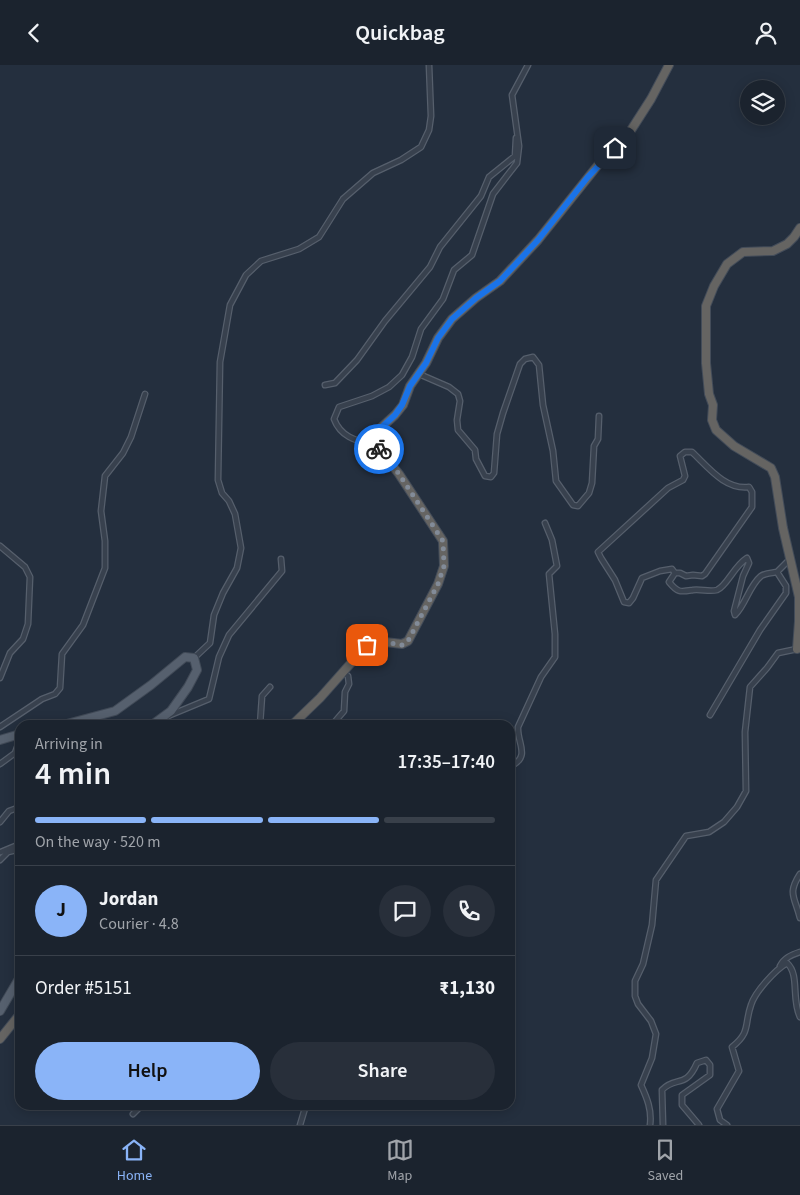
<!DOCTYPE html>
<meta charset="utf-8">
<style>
body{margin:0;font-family:"Source Sans 3",sans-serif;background:#282f3a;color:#f1f3f6;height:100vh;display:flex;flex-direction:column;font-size:19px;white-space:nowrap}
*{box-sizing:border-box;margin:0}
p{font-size:16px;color:#a0a4aa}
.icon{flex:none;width:28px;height:28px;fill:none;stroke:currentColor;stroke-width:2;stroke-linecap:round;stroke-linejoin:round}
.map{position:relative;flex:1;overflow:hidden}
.details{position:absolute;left:15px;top:655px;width:500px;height:390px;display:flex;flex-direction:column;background:#1b232e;border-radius:15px;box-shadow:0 2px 12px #0003,0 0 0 1px #39404a}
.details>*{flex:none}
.fabs{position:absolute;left:740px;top:15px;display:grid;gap:10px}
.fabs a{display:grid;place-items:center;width:45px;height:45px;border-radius:50%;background:#1b232e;box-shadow:0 2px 12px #0003,0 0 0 1px #39404a;font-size:25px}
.pin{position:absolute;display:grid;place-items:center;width:42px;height:42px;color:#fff;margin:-21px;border-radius:10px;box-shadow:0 2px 8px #0006}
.courier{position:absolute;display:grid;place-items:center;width:50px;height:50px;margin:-25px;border:4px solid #1a73e8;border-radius:50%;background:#fff;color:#222;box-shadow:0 1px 6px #0007}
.head em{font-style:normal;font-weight:600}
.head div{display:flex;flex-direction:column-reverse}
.head{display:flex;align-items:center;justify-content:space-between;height:85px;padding:0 20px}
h1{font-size:32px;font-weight:600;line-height:38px}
.bar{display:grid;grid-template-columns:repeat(4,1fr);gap:8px 5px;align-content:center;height:60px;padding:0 20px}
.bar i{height:6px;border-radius:4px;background:#39404a}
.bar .on{background:#8ab4f8}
.bar p{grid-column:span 4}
.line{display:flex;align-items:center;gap:12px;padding:0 20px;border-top:1px solid #39404a}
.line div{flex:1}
.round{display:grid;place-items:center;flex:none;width:52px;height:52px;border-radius:26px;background:#282f3a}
.primary-button{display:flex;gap:10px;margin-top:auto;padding:10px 20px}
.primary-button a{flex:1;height:58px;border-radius:30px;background:#8ab4f8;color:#111;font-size:20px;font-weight:600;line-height:58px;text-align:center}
.primary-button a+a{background:#282f3a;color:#f1f3f6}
header{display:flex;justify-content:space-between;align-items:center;height:65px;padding:0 20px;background:#1b232e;font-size:22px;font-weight:600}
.tab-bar{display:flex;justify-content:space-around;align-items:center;height:70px;border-top:1px solid #39404a;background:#1b232e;font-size:14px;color:#a0a4aa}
.tab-bar a{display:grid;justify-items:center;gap:2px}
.tab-bar .on{color:#8ab4f8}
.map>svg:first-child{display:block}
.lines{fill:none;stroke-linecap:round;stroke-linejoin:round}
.minor-casing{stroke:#565f6c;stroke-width:7}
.primary-casing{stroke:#414a57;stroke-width:10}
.trunk-casing{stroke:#434c59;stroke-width:10}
.minor{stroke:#38414e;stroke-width:4.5}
.primary{stroke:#56606e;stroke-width:8}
.trunk{stroke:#656462;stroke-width:8}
.done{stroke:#828b98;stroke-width:5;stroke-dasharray:0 9}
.route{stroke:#1a73e8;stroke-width:6}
</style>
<header><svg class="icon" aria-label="back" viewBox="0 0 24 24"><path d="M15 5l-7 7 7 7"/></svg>Quickbag<svg class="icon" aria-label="person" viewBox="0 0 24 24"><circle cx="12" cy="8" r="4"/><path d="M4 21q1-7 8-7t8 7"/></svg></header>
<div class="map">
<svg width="800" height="1060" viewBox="0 0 800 1060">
<rect width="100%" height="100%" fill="#242f3e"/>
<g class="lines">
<defs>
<path id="minor" d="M419 309 449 322 458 329 460 336 457 355 458 365 475 385 476 394 485 411 491 412 494 408 497 369 503 348 520 299 525 294 533 292 539 300 543 340 553 386 556 416 573 440 578 441 589 428 592 418 594 381 598 374 599 351
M325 320 335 318 357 295 385 256 430 202 440 182 481 131 489 112 515 91 516 73
M376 381C358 376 341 373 334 354L339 342 372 331 389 322 402 310 412 292 421 264 443 234 454 205 472 190 493 129 517 98 519 81 512 30 528 0
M0 481 25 502 30 512 28 559 23 574 10 588 0 613
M777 507 790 494
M675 508H680L686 511 693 510 702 511 705 509 752 442V427L749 422C725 425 708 402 692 387H685L680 391 685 411 683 415 668 423 598 487 601 493 615 515 624 537 629 538 633 533 642 513 660 506 672 504 675 508 669 517C678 528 680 527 693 525 701 524 710 527 717 525 727 521 734 501 747 493L749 498 743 511 734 546 735 550C746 539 749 521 761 511 765 508 772 508 777 507L786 521V528L760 565 710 650
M194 593 210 578 214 550 223 528 237 503 241 483 235 449 229 436 222 428 218 415 220 297 230 240 246 210 261 196 299 184 319 172 343 134 373 108 401 95 421 82 429 65 431 51 429 0
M168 651 209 634 219 592 229 570 282 506 281 494
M260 660 262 631 270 622
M332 660 344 646 345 627 349 619 348 611 343 607
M0 662 42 634 55 629 60 623 62 589 83 560 105 503V476L101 446 105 411 123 388 131 372 145 329
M0 699 15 688 20 674
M510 712 513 700C530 690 517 678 518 662L541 612 555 592V569L549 509 557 501 552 475 545 458
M0 757 9 746 20 742
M1 787 20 779
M0 795 8 787 20 784
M800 809C787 829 795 832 800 853
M780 901C784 893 791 890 800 887
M133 1049 142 1040
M300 1060 306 1040
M650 1060C652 1045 647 1033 641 1020L652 993 656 969 651 956 638 939 635 931V916L643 899 652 860 656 815 686 771 709 767 724 757 737 742 746 726 745 667 750 622 767 603 778 588 797 584
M663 1060 662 1025C676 1010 685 1025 697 998L706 995 710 1000V1010L682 1030V1040L699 1060
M727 1060 720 1055 717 1044 739 1006 732 982C751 967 744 960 751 940 755 927 775 905 787 898 800 910 791 933 800 952"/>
<path id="primary" d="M63 660 115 646 151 620 185 592 194 593 197 605 188 622 171 646 152 660
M0 675 20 669
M0 946 20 912"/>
<path id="trunk" d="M800 163 794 172 787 179 773 186 743 187 727 199 714 221 706 241V298L709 329 713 340 712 355 716 365 734 381 771 403 775 412 783 463 799 532V556L797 584 800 583
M292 660 320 633 367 580 377 576 402 579 408 576 438 519 444 501 443 476 399 409 372 375 373 370 395 350 403 340 410 321 426 298 438 273 452 254 476 233 500 216 538 175 602 95 626 73 651 34 669 0
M0 974 20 949"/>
</defs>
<use href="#minor" class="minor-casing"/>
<use href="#primary" class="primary-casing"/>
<use href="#trunk" class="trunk-casing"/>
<use href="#minor" class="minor"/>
<use href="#primary" class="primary"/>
<use href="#trunk" class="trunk"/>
</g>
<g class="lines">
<path class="done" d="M367 580 377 576 402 580 408 576 438 519 444 501 443 476 399 409 379 384"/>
<path class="route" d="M379 384 372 375 373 370 395 350 402 340 410 321 426 298 438 273 452 254 476 233 500 216 538 175 587 113 615 83"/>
</g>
</svg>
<div class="fabs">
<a><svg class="icon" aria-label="layers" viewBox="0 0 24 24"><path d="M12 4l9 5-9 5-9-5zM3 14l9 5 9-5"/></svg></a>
</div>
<div class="pin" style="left:367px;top:580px;background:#ea580c"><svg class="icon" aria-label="bag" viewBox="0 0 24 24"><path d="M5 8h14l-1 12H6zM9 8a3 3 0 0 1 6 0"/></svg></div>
<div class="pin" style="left:615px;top:83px;background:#1f2937"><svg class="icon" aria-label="home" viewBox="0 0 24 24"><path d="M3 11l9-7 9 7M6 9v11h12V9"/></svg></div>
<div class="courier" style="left:379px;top:384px"><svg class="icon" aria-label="bike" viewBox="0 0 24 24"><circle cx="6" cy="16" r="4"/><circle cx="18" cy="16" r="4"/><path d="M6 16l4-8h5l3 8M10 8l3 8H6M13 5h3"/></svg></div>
<section class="details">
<div class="head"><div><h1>4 min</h1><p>Arriving in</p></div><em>17:35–17:40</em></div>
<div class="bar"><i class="on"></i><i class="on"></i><i class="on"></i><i></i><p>On the way · 520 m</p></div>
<div class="line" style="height:90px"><b class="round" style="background:#8ab4f8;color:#111">J</b><div><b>Jordan</b><p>Courier · 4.8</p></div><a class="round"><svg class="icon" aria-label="chat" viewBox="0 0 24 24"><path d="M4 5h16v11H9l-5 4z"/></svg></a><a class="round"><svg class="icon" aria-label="phone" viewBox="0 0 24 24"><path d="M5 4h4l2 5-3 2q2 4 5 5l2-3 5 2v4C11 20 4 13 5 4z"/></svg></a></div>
<div class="line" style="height:65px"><div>Order #5151</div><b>₹1,130</b></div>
<div class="primary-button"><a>Help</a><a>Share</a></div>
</section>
</div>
<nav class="tab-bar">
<a class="on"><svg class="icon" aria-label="home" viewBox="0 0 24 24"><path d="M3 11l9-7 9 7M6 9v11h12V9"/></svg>Home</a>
<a><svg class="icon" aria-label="map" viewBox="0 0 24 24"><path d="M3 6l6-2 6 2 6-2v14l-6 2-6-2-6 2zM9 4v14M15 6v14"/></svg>Map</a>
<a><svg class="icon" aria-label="saved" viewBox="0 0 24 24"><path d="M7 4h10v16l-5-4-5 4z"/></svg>Saved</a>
</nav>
